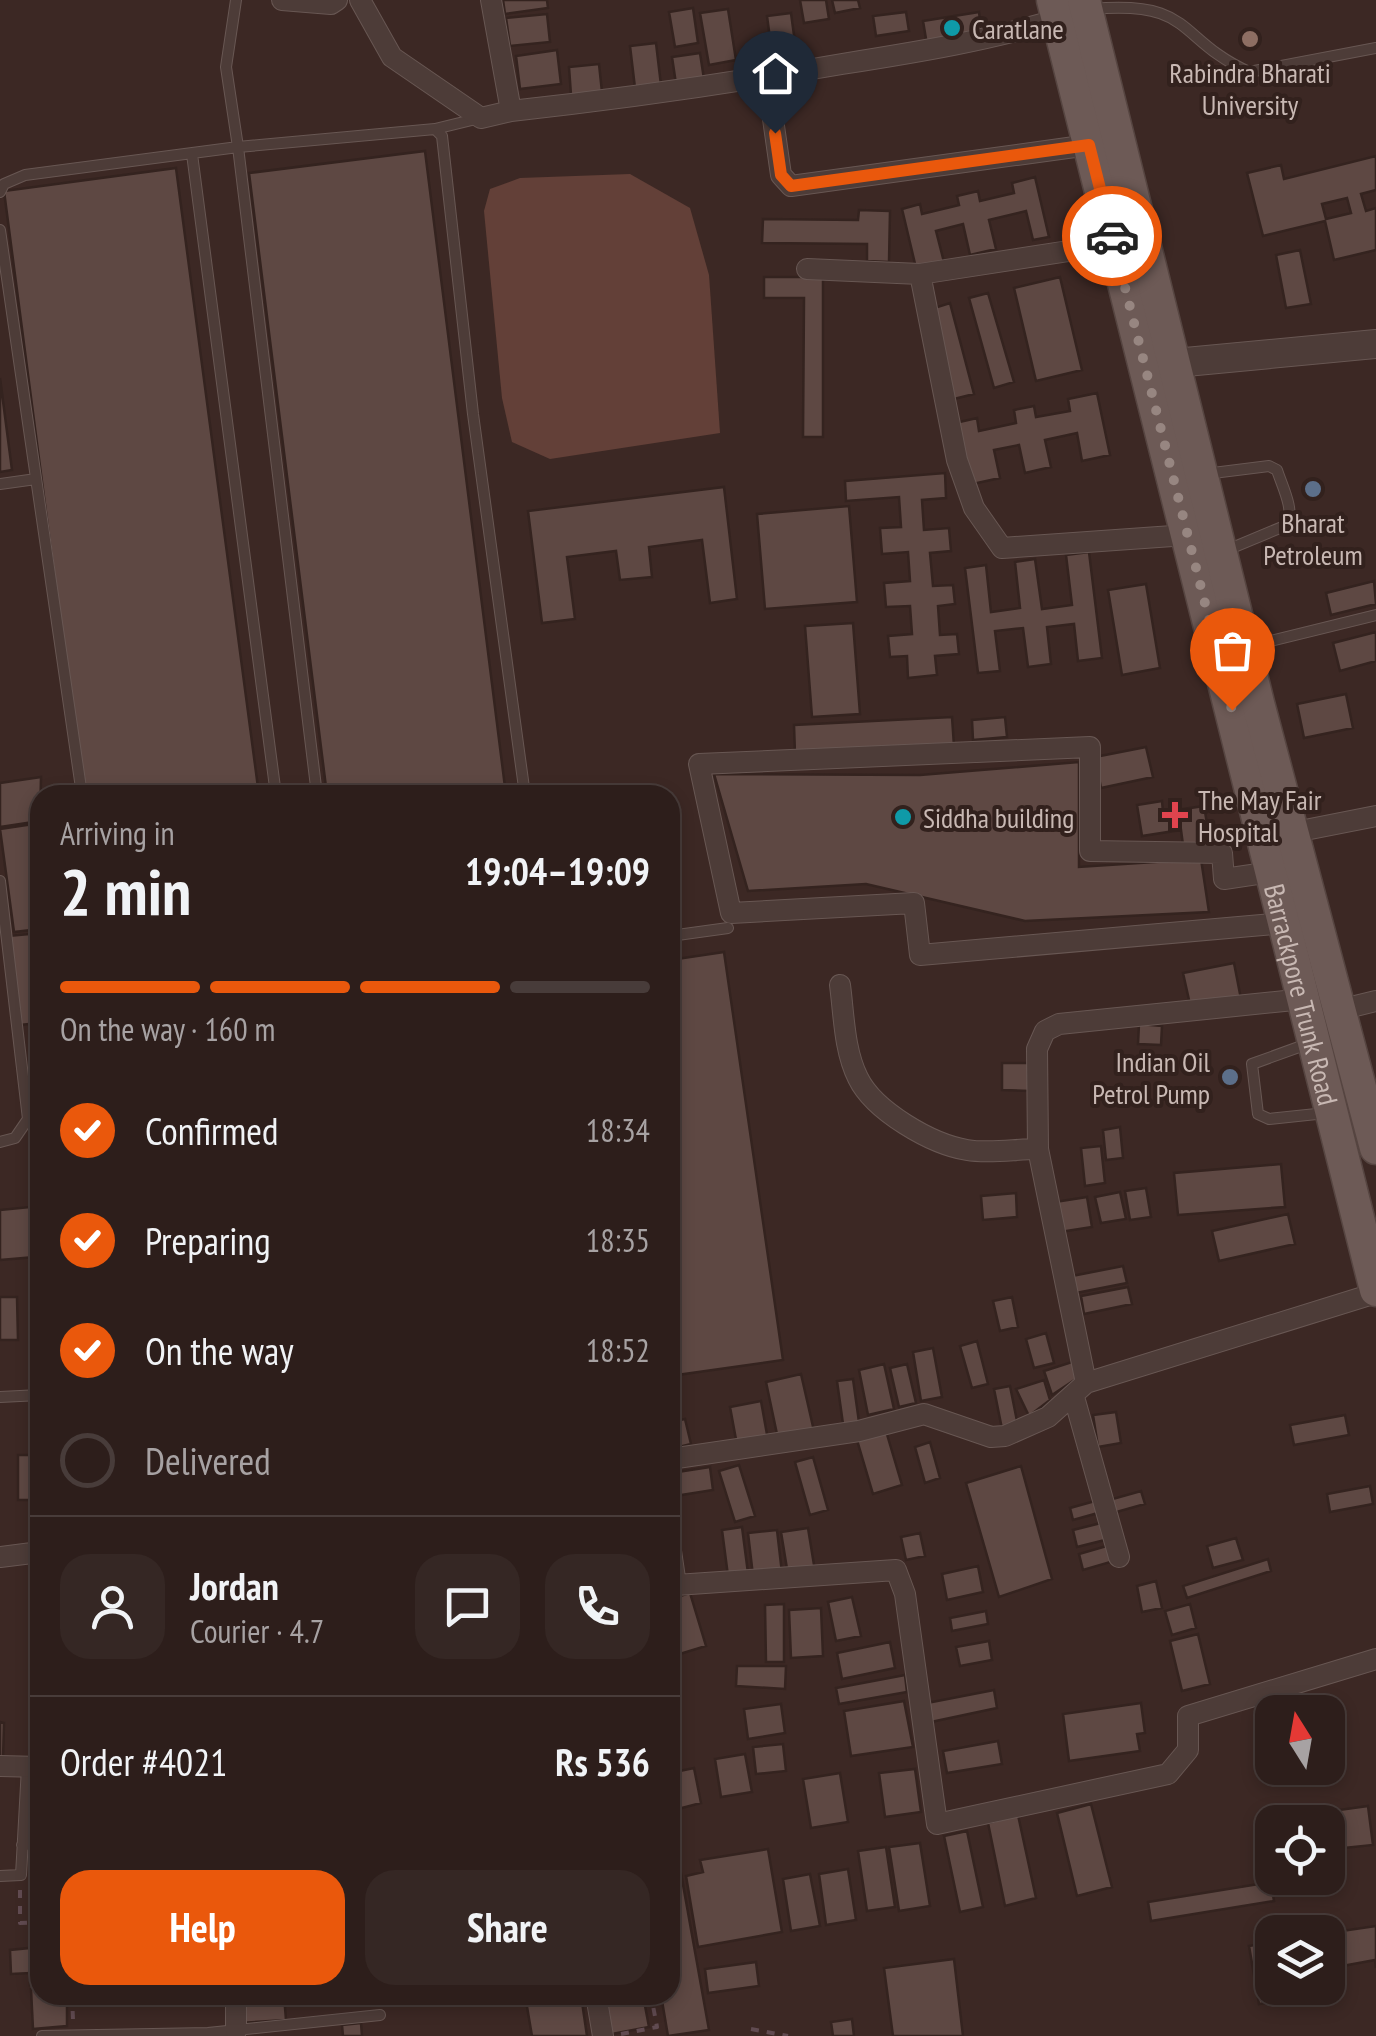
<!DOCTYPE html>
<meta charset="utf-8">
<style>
body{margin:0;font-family:"PT Sans Narrow",sans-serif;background:#352724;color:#f1f3f6;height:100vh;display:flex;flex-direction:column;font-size:38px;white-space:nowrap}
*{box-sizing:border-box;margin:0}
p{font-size:32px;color:#a7a2a3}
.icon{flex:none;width:55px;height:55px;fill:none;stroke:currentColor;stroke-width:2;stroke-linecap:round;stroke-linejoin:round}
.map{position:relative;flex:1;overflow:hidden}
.details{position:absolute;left:30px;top:785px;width:650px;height:1220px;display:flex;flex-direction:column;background:#2d1e1b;border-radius:30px;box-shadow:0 5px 15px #0003,0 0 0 2px #483c3a}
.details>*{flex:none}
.needle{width:65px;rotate:349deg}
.controls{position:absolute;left:1255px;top:1695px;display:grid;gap:20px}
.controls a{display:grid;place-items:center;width:90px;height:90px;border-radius:20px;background:#2d1e1b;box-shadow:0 5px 15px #0003,0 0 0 2px #483c3a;font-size:50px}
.pin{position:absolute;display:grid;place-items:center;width:85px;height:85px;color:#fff;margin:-102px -42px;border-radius:50% 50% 50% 0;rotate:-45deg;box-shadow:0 0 10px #0007}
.pin .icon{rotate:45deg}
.courier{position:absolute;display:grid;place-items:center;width:100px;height:100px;margin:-50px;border:8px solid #ea580c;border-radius:50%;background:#fff;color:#222;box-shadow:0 2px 12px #0007}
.summary em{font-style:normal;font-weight:700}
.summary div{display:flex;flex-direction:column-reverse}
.summary{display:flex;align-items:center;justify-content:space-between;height:170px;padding:0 30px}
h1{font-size:65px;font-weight:700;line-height:75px}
.bar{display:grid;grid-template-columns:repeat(4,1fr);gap:15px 10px;align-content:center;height:120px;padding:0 30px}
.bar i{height:12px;border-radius:8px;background:#483c3a}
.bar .selected{background:#ea580c}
.bar p{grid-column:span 4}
.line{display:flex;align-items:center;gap:25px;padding:0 30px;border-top:2px solid #483c3a}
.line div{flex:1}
.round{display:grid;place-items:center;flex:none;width:105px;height:105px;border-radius:30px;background:#352724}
ol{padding:0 30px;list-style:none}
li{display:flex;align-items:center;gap:30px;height:110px}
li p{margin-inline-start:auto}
li .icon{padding:10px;border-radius:50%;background:#ea580c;color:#fff;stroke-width:4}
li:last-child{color:#a7a2a3}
li i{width:55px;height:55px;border:5px solid #483c3a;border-radius:50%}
.primary-button{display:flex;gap:20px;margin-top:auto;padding:20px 30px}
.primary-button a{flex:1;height:115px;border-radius:30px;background:#ea580c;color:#fff;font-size:40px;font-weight:700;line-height:115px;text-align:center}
.primary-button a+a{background:#352724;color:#f1f3f6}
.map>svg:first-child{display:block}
.water{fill:#634038}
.building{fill:#5e4843;stroke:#34231f;stroke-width:2.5;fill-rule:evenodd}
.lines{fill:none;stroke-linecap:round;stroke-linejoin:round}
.service-casing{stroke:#685753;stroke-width:12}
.minor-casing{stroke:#685753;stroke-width:22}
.tertiary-casing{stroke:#685753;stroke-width:30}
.primary-casing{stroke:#564541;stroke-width:35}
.path{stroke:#614b51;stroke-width:4;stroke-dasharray:8 8;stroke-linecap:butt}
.service{stroke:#4d3c38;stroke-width:10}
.minor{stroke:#4d3c38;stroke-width:20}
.tertiary{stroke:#4d3c38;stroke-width:28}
.primary{stroke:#6d5a56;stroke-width:32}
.done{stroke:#978681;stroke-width:10;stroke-dasharray:0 18}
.route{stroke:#ea580c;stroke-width:12}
.culture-dot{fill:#0f9aa8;stroke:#32211d;stroke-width:4}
.education-dot{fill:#8d6e63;stroke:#32211d;stroke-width:4}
.service-dot{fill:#5c6f8a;stroke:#32211d;stroke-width:4}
.health-dot{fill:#e0444e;stroke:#32211d;stroke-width:4}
.labels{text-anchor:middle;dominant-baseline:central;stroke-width:8;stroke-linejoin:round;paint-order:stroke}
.poi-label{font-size:28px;fill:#c8b8b3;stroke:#32211d;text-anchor:start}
.street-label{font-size:28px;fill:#c8b8b3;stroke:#32211d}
</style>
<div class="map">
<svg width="1376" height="2036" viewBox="0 0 1376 2036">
<rect width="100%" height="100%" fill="#3c2824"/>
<path class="water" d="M630 174 690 208 709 275 720 433 550 459 512 442 502 398 484 211 490 189 520 178Z"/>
<path class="building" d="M503 0H547L548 8 505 14Z
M800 0H826L829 19 804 23Z
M832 0H858L860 8 835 13Z
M693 8 698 43 675 47 669 12Z
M728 9 736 60 709 65 700 13Z
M906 12 909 31 876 36 873 16Z
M979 12 982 35 927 45 923 21Z
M791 13 796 50 772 54 767 16Z
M547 14 550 42 510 46 506 18Z
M656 43 661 85 635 88 630 46Z
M557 50 561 84 520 89 516 56Z
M700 53 704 79 676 84 672 57Z
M599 64 602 92 571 95 569 67Z
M425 151 506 795H327L249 173Z
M1376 156V190L1361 194 1366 211 1376 208V250L1334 260 1325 221 1263 236 1247 173 1281 165 1284 179ZM1347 198 1351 213 1326 219 1322 204Z
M176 168 259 795H83L4 191Z
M1035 177 1049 237 1033 240 1026 211 989 220 996 249 970 255 963 224 936 231 944 262 916 268 902 209 920 204 922 214 959 205 957 196 978 191 980 201 1014 193 1012 183Z
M859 210 890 211 889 262 867 261V244L762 243 763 219 858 220Z
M1300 250 1311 304 1286 308 1276 255Z
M764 277H823V437H803L804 298H764Z
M1060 277 1082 370 1036 381 1014 288Z
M988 293 1014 382 994 388 969 298Z
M950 303 974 394 954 399 931 309Z
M0 378 12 470 0 472Z
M1097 393 1110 455 1082 461 1077 433 1045 440 1051 467 1025 473 1019 445 994 450 1000 478 968 485 955 423 977 418 979 431 1016 423 1014 410 1034 406 1036 417 1070 411 1068 399Z
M945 473 946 498 922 500 924 530 949 528 951 551 930 553 933 586 953 585 955 604 938 606 940 635 957 634 959 654 935 656 937 675 908 678 907 656 890 657 888 636 912 634 910 606 886 607 884 583 910 581 908 552 882 554 880 528 901 527 899 497 846 501 845 481Z
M724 487 737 599 710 603 702 540 649 547 652 577 620 580 616 551 567 557 575 619 542 623 528 511Z
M849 506 857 602 765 609 757 514Z
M1089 552 1102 658 1078 661 1074 624 1047 627 1051 664 1028 667 1023 628 995 631 1000 671 978 673 965 568 986 565 991 612 1020 608 1015 562 1035 559 1042 609 1072 605 1066 555Z
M1374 581 1376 604 1331 615 1326 593Z
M1146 584 1160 668 1122 675 1108 590Z
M853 623 860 714 812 717 805 626Z
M1376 632V661L1340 671 1333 643Z
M1346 694 1353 728 1304 738 1297 704Z
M952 717 954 746 795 754 794 725Z
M1005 717 1007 737 973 740 972 720Z
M1146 747 1153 777 1101 788 1095 757Z
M1079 762V867L1201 859 1209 912 1025 921 866 884 748 891 714 774 920 775Z
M41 777 40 821 0 827V783Z
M1162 801 1163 812 1204 806 1210 841 1183 845 1181 830 1142 836 1137 805Z
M40 823V929L14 932 0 829Z
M40 933V1023L19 1025 8 936Z
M724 952 783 1360 670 1376V960Z
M1234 963 1241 999 1191 1009 1183 973Z
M1139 1024 1162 1026 1161 1045 1138 1044Z
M1002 1063H1030V1091L1002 1090Z
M1120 1127 1123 1158 1106 1160 1103 1130Z
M1101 1146 1105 1183 1085 1186 1081 1148Z
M1281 1164 1285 1207 1178 1215 1174 1173Z
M1146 1188 1151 1217 1130 1220 1125 1191Z
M1120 1192 1126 1219 1101 1223 1095 1197Z
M1016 1193 1017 1217 983 1220 981 1196Z
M1087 1197 1092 1227 1060 1232 1055 1202Z
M30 1207 35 1257 0 1260V1210Z
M1288 1214 1295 1244 1219 1261 1212 1231Z
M1123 1266 1127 1283 1076 1293 1072 1276Z
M31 1271H40V1366Z
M1128 1287 1132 1304 1084 1314 1081 1296Z
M0 1297H17L18 1340H0Z
M1012 1297 1018 1327 1000 1331 993 1301Z
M1046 1333 1054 1363 1034 1368 1026 1339Z
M977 1341 988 1384 972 1388 960 1346Z
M933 1348 942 1397 921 1401 913 1352Z
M1075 1361 1079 1377 1052 1395 1044 1371Z
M884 1364 894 1409 868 1415 859 1370Z
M907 1364 916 1403 899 1407 890 1368Z
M801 1374 814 1431 778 1439 766 1382Z
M853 1379 859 1422 843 1424 837 1381Z
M1044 1380 1050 1400 1029 1416 1016 1389Z
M1010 1386 1018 1426 1002 1429 994 1389Z
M761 1401 768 1440 737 1445 730 1407Z
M1116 1412 1121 1443 1098 1447 1093 1415Z
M1345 1415 1349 1435 1294 1445 1290 1425Z
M685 1419 691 1444 671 1449 670 1422Z
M886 1431 902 1485 873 1494 857 1440Z
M930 1442 940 1478 925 1483 915 1447Z
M18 1455H40V1500H18Z
M813 1457 828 1510 810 1515 795 1462Z
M739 1465 755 1516 735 1522 719 1471Z
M1021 1466 1052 1579 999 1597 966 1483Z
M710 1467 713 1490 675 1496 671 1473Z
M1370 1486 1373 1504 1330 1512 1327 1494Z
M1141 1491 1145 1504 1113 1513 1109 1500Z
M1095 1501 1098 1513 1073 1520 1070 1508Z
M1105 1522 1109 1539 1077 1547 1073 1530Z
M742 1527 748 1573 728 1576 722 1530Z
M808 1528 815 1571 788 1575 781 1532Z
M777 1530 782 1573 753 1576 748 1533Z
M920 1533 925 1556 906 1560 901 1537Z
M1236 1538 1243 1560 1213 1568 1207 1546Z
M1110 1545 1114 1561 1083 1570 1079 1554Z
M1268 1559 1271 1571 1187 1598 1183 1586Z
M978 1566 983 1592 947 1600 942 1574Z
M1156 1581 1162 1608 1142 1612 1137 1586Z
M690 1593 706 1646 670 1657V1599Z
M852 1597 861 1636 836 1641 828 1602Z
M784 1604V1662H766L765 1605Z
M1190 1604 1196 1628 1172 1635 1165 1611Z
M821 1608 823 1656 791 1658 789 1610Z
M986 1611 988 1624 952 1631 950 1618Z
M1198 1634 1210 1684 1182 1691 1170 1641Z
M989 1641 992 1660 960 1666 956 1647Z
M890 1642 895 1668 842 1679 837 1653Z
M737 1666H786L785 1689 736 1686Z
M905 1675 907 1692 839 1704 836 1688Z
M994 1690 997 1708 931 1722 927 1703Z
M904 1701 913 1747 851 1756 844 1711Z
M1141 1703 1145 1733 1137 1734 1140 1751 1069 1761 1063 1714Z
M781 1704 785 1733 748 1739 744 1709Z
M1324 1704 1326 1712H1274Z
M0 1722 4 1723 3 1759H0Z
M998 1741 1002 1764 947 1773 943 1751Z
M783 1744 786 1771 756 1774 753 1747Z
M745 1754 752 1792 721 1797 715 1759Z
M694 1768 701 1803 678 1809 670 1773Z
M915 1769 921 1812 885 1817 879 1773Z
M840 1773 848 1822 811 1828 803 1779Z
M670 1792 677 1829 670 1831Z
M1091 1804 1112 1887 1077 1896 1057 1813Z
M1368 1806 1373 1845 1344 1848 1339 1810Z
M1018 1815 1036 1898 1005 1906 988 1823Z
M967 1831 983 1907 960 1912 944 1836Z
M920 1843 930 1906 899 1911 889 1847Z
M886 1847 895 1907 867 1911 858 1851Z
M768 1849 782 1932 698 1947 686 1876 703 1872 700 1860Z
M677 1851 709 2030 668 2036 661 1995H670V1852Z
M848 1869 856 1920 826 1925 819 1874Z
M810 1874 820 1926 791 1931 783 1879Z
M1271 1882 1274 1901 1151 1921 1148 1902Z
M1376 1926V1968L1375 1960 1337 1967 1339 1975 1328 1976V1933Z
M1272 1942V1988H1282L1284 2000 1259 2004 1249 1946Z
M40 1947V1984L30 1985V1973L11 1974 10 1950Z
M954 1959 963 2036H893L884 1968Z
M756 1962 759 1986 708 1993 705 1969Z
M31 1989H40V1995H67V2026L33 2029Z
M238 1995H284L286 2020 239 2023Z
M525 1995H581L587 2036H532Z
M604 1995H643L649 2027 612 2034Z
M852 2019 854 2036H833L831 2022Z
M361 2023 362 2036H343L342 2025Z"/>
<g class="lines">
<defs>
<path id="service" d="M236 0 226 67 238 147 435 129 442 136 473 414 525 795
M1092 9C1195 0 1176 39 1249 72L1376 48
M435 129 480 118
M192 154 276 795
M0 192 4 184 25 175 238 147 317 795
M0 230 82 795
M1205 474 1269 466 1277 470C1282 486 1295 510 1287 525L1227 550
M0 484 36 479
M1250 646 1376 615
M0 881 28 1119 15 1138 0 1142
M670 936 728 928
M1310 1043 1252 1064 1258 1114 1269 1119 1326 1113
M0 1397 40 1395
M22 1845 40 1844
M0 1876 21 1875 27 1767
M42 2036 208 2033 380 2015"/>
<path id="minor" d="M282 0 331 4 337 0
M360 0 392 57 481 118 511 111 491 0
M770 98 781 175 791 186 1089 145
M511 111C622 99 732 83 842 64 918 52 992 40 1065 17
M807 269 920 274 1114 244
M920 274 957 460 974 508 1002 548 1187 535
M1288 840 1295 832 1376 816
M1272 872 1224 879 1222 853 1090 851V747L699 764 731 913 914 903 920 955 1285 923
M840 985C844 1015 844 1050 858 1078 874 1111 931 1144 967 1150 990 1154 1015 1149 1038 1149L1086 1383 1376 1293
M1339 1010 1376 1001
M1038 1149 1037 1049 1045 1031 1059 1024 1304 999
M1074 1397 1119 1557
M670 1459 859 1431 924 1414 991 1437 1005 1436 1048 1417 1086 1383
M670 1544 676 1585 896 1570 905 1594 937 1824 1168 1774 1188 1750V1716L1376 1659
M0 1557 40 1552
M0 1766 40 1767
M236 1995V2031
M596 1995 603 2036"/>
<path id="tertiary" d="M1175 363 1376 344"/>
<g id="primary">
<path id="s1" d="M1053 0 1376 1290"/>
<path d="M1084 0 1258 703 1376 1148"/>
</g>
</defs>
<use href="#service" class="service-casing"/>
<use href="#minor" class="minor-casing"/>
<use href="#tertiary" class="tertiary-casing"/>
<use href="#primary" class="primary-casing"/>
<path class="path" d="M20 1890V1923L40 1922
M72 1995 73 2020
M751 2029 788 2036
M621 2034 657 2027 651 1995"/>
<use href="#service" class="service"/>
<use href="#minor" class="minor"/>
<use href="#tertiary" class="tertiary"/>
<use href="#primary" class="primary"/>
</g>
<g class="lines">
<path class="done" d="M1112 236 1232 710"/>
<path class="route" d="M775 133 781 175 791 186 1089 145 1112 236"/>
</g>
<g class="culture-dot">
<circle cx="952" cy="28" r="10"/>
<circle cx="903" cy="817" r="10"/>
</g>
<circle class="education-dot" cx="1250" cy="39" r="10"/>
<g class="service-dot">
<circle cx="1313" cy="489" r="10"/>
<circle cx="1230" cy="1077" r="10"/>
</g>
<path class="health-dot" d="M1170 800h10v10h10v10h-10v10h-10v-10h-10v-10h10z"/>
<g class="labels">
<g class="poi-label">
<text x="972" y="28">Caratlane</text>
<text x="1250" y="72" text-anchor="middle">Rabindra Bharati<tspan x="1250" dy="32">University</tspan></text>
<text x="1313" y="522" text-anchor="middle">Bharat<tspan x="1313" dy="32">Petroleum</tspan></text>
<text x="1198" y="799">The May Fair<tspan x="1198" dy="32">Hospital</tspan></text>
<text x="923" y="817">Siddha building</text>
<text x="1210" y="1061" text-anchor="end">Indian Oil<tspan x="1210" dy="32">Petrol Pump</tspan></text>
</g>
<g class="street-label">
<text stroke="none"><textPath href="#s1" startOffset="1025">Barrackpore Trunk Road</textPath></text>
</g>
</g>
</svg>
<div class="controls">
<a><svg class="needle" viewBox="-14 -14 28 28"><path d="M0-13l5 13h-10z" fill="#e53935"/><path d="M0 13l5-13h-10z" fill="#a7a2a3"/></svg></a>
<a><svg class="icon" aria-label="locate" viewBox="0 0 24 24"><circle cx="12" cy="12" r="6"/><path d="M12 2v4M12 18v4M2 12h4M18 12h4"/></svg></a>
<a><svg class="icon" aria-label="layers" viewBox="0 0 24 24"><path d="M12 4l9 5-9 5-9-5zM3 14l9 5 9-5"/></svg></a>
</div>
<div class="pin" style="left:1232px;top:710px;background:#ea580c"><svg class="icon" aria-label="bag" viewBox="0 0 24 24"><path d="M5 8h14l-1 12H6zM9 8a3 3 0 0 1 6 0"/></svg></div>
<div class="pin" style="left:775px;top:133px;background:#1f2937"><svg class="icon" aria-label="home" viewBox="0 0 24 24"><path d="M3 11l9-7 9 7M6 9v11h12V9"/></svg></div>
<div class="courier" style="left:1112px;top:236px"><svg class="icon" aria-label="car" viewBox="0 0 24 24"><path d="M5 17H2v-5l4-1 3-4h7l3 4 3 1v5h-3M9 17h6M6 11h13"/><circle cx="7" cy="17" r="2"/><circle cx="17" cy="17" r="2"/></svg></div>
<section class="details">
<div class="summary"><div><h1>2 min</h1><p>Arriving in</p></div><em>19:04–19:09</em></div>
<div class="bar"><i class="selected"></i><i class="selected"></i><i class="selected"></i><i></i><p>On the way · 160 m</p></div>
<ol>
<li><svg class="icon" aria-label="check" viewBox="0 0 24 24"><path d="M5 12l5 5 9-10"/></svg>Confirmed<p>18:34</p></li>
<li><svg class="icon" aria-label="check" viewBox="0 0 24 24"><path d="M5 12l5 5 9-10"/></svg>Preparing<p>18:35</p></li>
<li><svg class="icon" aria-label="check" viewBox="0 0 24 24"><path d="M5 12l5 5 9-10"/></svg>On the way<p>18:52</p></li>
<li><i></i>Delivered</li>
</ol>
<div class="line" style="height:180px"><a class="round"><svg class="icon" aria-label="person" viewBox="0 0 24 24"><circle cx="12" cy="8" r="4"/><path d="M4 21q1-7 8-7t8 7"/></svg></a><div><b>Jordan</b><p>Courier · 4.7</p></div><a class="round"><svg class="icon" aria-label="chat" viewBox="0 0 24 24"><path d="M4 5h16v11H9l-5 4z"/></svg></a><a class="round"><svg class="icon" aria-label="phone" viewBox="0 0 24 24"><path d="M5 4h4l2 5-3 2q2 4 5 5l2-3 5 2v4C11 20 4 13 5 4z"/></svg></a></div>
<div class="line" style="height:130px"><div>Order #4021</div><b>Rs 536</b></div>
<div class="primary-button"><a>Help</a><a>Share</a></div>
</section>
</div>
